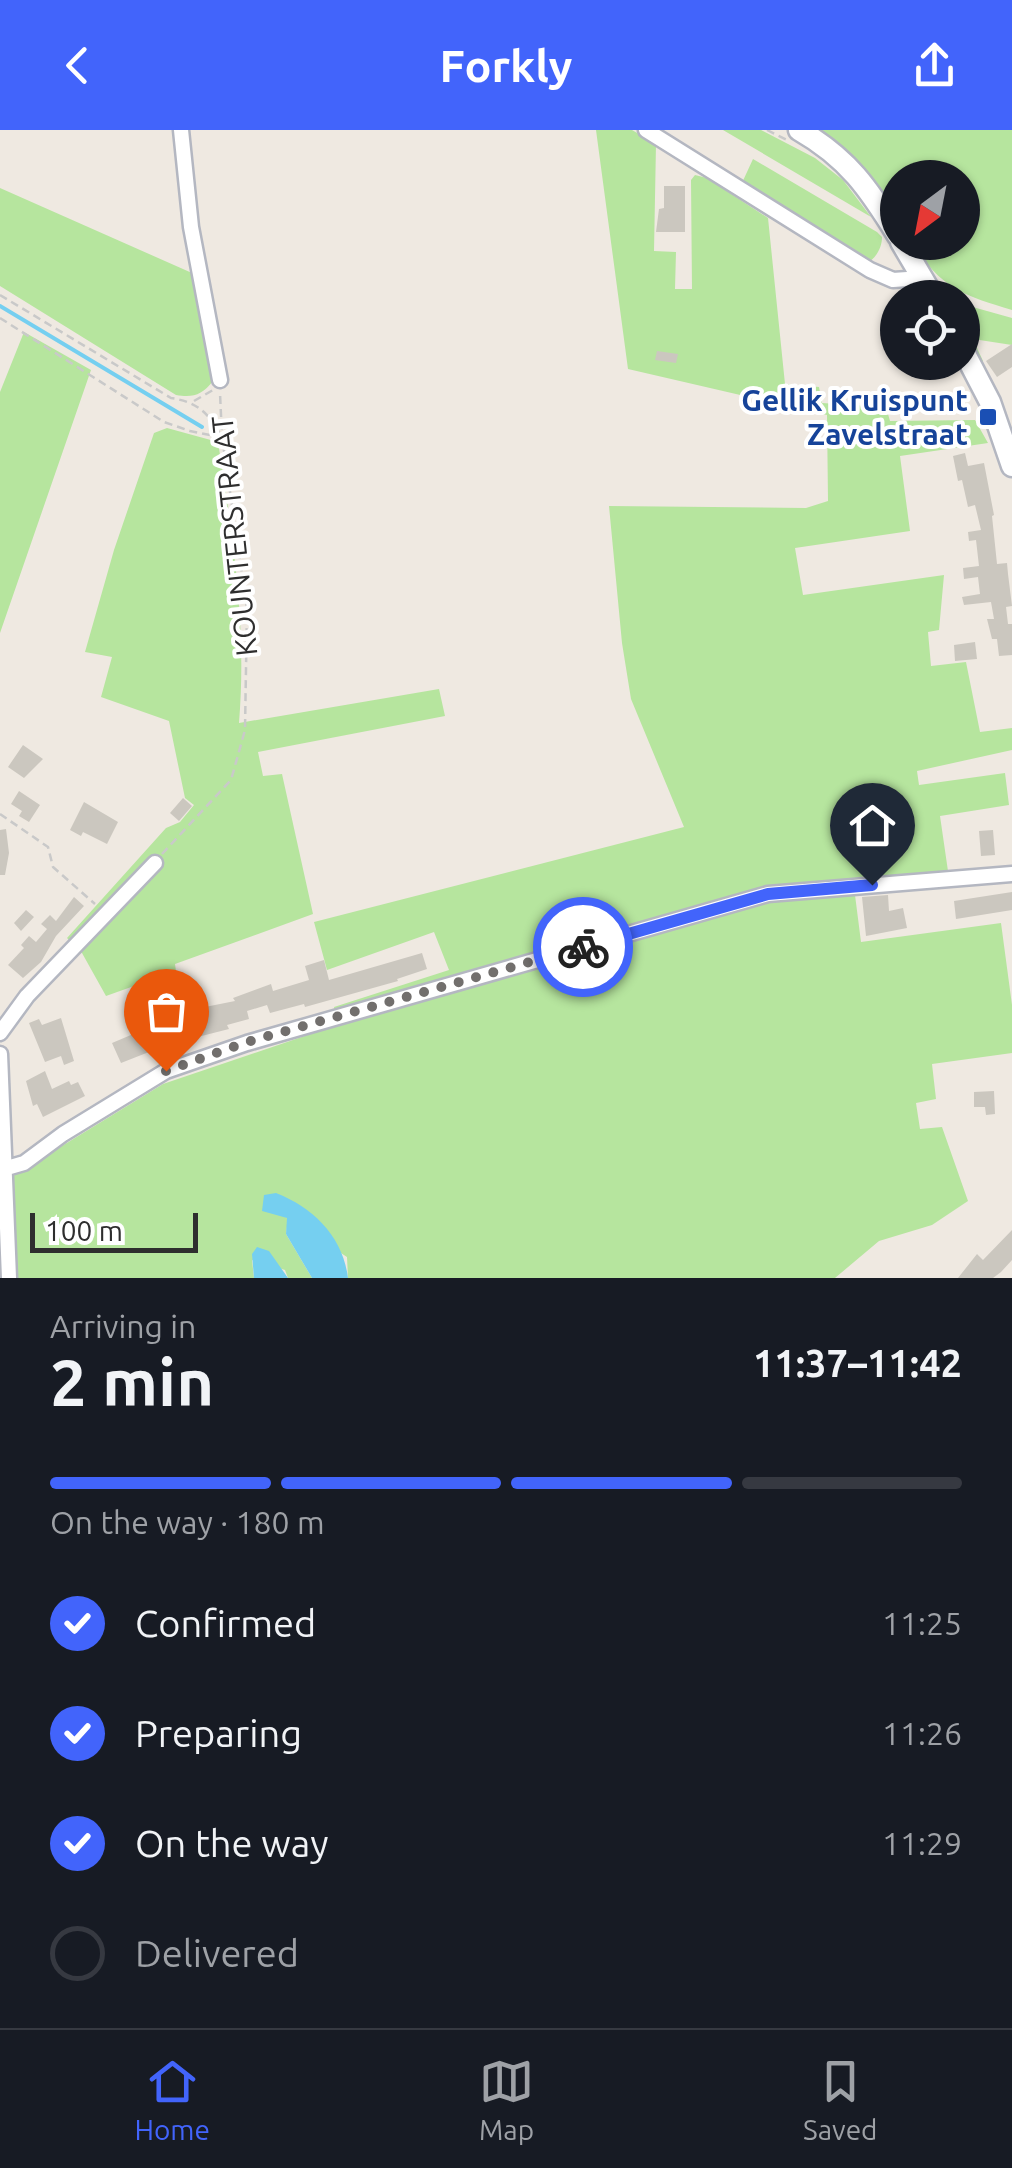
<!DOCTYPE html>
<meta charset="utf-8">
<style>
body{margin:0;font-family:Ubuntu,sans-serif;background:#242831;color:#f1f3f6;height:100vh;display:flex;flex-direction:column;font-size:38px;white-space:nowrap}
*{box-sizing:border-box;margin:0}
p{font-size:32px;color:#9ea1a6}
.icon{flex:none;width:55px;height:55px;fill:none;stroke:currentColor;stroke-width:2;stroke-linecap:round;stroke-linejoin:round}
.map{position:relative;height:1148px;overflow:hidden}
.side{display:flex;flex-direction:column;background:#171b24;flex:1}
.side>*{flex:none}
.needle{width:65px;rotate:212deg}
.fabs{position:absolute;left:880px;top:30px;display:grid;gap:20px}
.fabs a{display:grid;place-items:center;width:100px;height:100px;border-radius:50%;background:#171b24;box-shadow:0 2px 8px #0004;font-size:50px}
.scale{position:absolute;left:30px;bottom:25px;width:168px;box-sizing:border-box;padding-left:10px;border:5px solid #2e2e2e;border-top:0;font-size:28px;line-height:35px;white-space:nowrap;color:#2e2e2e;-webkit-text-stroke:8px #fff;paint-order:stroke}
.pin{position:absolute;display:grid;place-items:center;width:85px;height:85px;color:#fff;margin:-102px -42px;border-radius:50% 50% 50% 0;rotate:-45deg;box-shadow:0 0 10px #0007}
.pin .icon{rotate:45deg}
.courier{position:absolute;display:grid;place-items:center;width:100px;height:100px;margin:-50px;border:8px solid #4264fb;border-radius:50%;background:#fff;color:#222;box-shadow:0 2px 12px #0007}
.head em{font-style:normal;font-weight:600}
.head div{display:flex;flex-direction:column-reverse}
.head{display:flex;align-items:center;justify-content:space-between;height:170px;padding:0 50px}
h1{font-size:65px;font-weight:600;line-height:75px}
.bar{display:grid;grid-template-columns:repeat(4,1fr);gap:15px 10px;align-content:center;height:120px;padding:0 50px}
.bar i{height:12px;border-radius:8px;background:#363941}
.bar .selected{background:#4264fb}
.bar p{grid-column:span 4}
ol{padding:0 50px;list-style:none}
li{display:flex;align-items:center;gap:30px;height:110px}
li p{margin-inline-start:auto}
li .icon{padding:10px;border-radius:50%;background:#4264fb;color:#fff;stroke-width:4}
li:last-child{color:#9ea1a6}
li i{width:55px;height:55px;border:5px solid #363941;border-radius:50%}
header{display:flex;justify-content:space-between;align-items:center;height:130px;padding:0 50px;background:#4264fb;color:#fff;font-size:45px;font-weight:600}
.tab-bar{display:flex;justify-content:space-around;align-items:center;height:140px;border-top:2px solid #363941;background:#171b24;font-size:28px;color:#9ea1a6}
.tab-bar a{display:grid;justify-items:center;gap:5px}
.tab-bar .selected{color:#4264fb}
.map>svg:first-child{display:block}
.green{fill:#b6e59e}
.water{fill:#75cff0}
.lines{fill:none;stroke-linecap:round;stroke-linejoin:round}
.stream{stroke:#75cff0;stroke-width:4}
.building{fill:#cbc7bf}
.street-casing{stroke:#b4b7c1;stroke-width:19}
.secondary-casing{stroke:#b4b7c1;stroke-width:25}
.path{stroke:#c9c9c9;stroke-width:2.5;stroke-dasharray:8 5;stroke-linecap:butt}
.street{stroke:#fff;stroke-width:14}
.secondary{stroke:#fff;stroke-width:20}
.done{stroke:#726f6d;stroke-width:10;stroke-dasharray:0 18}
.route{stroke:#4264fb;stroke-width:12}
.transit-dot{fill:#1a4fb4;stroke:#fff;stroke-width:4}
.labels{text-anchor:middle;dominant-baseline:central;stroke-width:8;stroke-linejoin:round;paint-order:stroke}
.transit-label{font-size:30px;font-weight:bold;fill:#164399;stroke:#fff;text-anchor:end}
.street-label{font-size:30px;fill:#2e2e2e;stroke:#fff}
</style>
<header><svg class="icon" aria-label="back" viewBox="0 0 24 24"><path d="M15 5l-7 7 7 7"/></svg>Forkly<svg class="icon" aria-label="share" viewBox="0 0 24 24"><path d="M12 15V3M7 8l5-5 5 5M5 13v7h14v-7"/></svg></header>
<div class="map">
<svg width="1012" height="1148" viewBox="0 0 1012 1148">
<rect width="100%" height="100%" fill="#efe9e1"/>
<path class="green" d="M596 0H632L656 14 654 121 676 122 675 159H692L691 50 695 45 707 48 768 88 785 254 819 257 822 273 886 277 890 291 975 290 988 313 900 326 910 401 795 418 803 465 944 445 939 500 928 502 931 536 966 532 980 602 1012 598V620L917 641 919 655 1005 643 1009 675 940 686 950 755 855 765 861 812 1001 793 1012 875V923L932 934 936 969 916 973 920 999 942 997 968 1071 932 1095 879 1111 835 1148H348L347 1127 284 1086 288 1089 286 1104 312 1148H288L285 1140 252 1130 254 1148H13L10 1054 13 1046 163 954 337 895 334 877 449 840 434 802 327 840 314 792 684 697 631 569 622 513 609 376 806 378 828 371 827 285 628 239Z
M723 0H761L815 28 843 50 871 87Z
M813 0H1012V180C962 165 941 158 912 113L962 112V48H898L897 90Z
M753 29 877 102 882 107C882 119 875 129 865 135L741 55Z
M0 58 192 143 212 227 213 251C202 265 193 268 176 265L0 156Z
M962 174 1012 188V215L973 209 983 231 978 235 963 205Z
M24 202 91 240 0 503V262Z
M167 298 218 312C233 408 247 495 239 593L439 559 445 586 258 622 263 646 282 644 313 784 175 834 176 841 106 866 82 823 67 808 166 698 180 692 194 675 185 668 169 591 101 567 112 527 85 522 114 420 154 303Z"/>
<path class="water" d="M276 1063C314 1078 343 1107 348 1148H312L286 1104 287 1088 262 1081 264 1065Z
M257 1117 269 1121 288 1148H254L252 1124Z"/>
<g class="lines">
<path class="stream" d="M0 176 202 297"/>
</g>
<path class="building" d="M664 56H685V102H656L659 79 664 78Z
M1012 214V237L997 247 986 231Z
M657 221 678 224 676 233 655 230Z
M965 323 968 336 984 333 994 385 992 386 997 434 1007 433 1008 444 1012 476 1006 477 1008 494H1012V525L999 526 997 509H992L987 489H994L991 472 964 475 962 467 980 464 978 447 964 449 963 438 979 436 976 410 969 411 968 402 981 400 975 375 968 377 962 350 958 351 953 326Z
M975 512 977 529 955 531 954 515Z
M23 615 43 629 24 648 8 637Z
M19 661 40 675 29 692 19 686 22 681 11 674Z
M183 668 192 676 179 691 170 683Z
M84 672 118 692 107 714 83 702 81 706 70 700Z
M6 699 9 723 5 745H0V700Z
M993 700 995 725 981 726 979 701Z
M1012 762V780L956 789 954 771Z
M888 765 889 781 903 778 907 798 866 806 862 767Z
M74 767 84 776 56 806 41 832 23 848 8 835 24 818 21 815 29 806 36 812 47 799 41 794 50 785 56 791Z
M26 780 34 787 21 801 14 793Z
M422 823 427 839 397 849 398 851 305 877 304 874 270 883 267 875 247 881 249 889 227 895 229 899 174 913 170 897 175 896 174 892 197 886 195 879 235 871 233 868 271 854 273 861 309 850 305 836 324 830 329 850Z
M61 888 74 931 64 935 61 926 45 932 29 893 39 889 42 895Z
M138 902 140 907 148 903 154 920 121 933 112 913Z
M45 941 52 959 69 951 71 955 78 952 85 966 43 987 37 974 33 976 26 951Z
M994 961 995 984 986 985 985 977H974V962Z
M1012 1100V1130L1001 1142 993 1148H958L977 1124 983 1130Z"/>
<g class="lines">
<defs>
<path id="street" d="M181 0 191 97 220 250
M646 0 870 140 893 150 922 148
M0 903 27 866 155 733
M0 924 9 1148
M0 1040 24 1033 63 1004 166 941 247 913 768 764 1012 744"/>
<path id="secondary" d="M799 0C848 28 869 59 898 106
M901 112 934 168
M962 218 990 272 1012 336"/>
</defs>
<use href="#street" class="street-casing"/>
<use href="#secondary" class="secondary-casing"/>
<path class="path" d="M767 0 787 10
M0 165 171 268C197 272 209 283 221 306
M0 188 164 292 190 301 220 307
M194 271 213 260
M0 684 48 717 53 737 95 774
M162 724 231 650 245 600 247 478 222 307 220 263"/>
<use href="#street" class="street"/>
<use href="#secondary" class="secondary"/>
</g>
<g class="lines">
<path class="done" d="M166 941 247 912 583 817"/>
<path class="route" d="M583 817 768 764 872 755"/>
</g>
<rect class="transit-dot" x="978" y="277" width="20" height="20" rx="5"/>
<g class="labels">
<g class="transit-label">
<text x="968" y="270">Gellik Kruispunt<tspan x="968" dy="34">Zavelstraat</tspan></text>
</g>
<g class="street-label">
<text transform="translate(234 406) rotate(-96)">KOUNTERSTRAAT</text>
</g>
</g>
</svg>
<div class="fabs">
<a><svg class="needle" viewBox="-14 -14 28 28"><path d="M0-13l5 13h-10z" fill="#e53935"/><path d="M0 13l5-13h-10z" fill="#9ea1a6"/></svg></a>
<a><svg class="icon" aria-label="locate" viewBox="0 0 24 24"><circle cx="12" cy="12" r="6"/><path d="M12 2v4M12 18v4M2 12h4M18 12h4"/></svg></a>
</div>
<div class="scale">100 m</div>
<div class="pin" style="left:166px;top:941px;background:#ea580c"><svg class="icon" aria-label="bag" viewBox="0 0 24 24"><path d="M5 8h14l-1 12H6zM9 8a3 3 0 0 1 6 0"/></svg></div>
<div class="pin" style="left:872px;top:755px;background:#1f2937"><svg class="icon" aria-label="home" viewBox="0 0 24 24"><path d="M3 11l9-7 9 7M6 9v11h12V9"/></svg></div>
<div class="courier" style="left:583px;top:817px"><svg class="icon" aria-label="bike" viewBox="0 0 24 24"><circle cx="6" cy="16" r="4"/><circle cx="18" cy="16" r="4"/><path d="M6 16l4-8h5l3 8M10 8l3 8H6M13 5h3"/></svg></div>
</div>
<section class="side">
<div class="head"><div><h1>2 min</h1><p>Arriving in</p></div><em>11:37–11:42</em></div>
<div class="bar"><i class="selected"></i><i class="selected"></i><i class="selected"></i><i></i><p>On the way · 180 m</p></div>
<ol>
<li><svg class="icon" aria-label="check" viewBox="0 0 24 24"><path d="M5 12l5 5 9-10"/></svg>Confirmed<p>11:25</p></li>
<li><svg class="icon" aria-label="check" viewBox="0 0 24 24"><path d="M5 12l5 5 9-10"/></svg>Preparing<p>11:26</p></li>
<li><svg class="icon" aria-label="check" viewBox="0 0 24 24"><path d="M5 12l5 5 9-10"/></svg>On the way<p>11:29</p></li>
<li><i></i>Delivered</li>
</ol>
</section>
<nav class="tab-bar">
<a class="selected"><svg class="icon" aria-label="home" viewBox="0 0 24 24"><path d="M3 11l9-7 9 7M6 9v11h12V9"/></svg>Home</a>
<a><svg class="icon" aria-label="map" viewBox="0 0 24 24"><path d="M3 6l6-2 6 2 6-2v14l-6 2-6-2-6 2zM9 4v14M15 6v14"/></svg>Map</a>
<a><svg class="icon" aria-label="saved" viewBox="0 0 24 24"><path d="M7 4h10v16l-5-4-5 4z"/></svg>Saved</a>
</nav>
